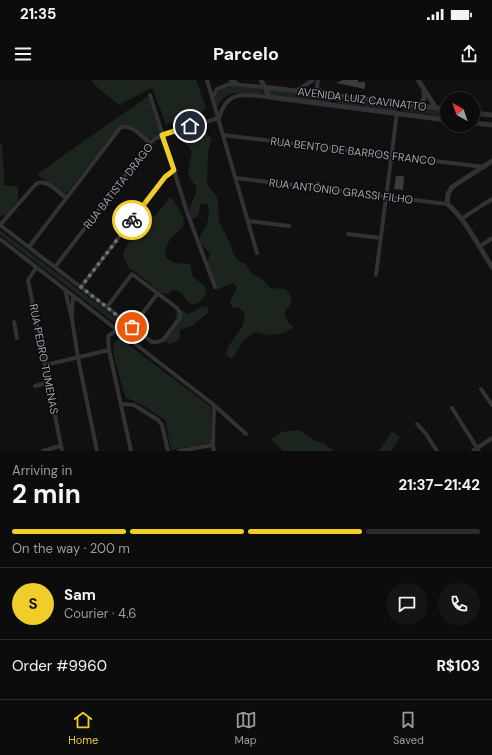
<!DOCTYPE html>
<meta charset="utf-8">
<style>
body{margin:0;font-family:"DM Sans",sans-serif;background:#151516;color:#f1f3f6;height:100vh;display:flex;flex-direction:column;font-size:15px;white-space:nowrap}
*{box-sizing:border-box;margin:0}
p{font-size:13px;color:#9a9b9d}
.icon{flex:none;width:22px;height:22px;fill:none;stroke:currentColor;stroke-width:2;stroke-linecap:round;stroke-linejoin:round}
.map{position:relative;height:371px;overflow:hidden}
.drawer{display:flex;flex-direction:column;background:#0c0c0d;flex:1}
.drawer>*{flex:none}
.needle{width:26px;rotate:320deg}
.controls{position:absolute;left:440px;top:12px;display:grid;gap:8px}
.controls a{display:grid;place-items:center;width:40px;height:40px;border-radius:50%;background:#0c0c0d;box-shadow:0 2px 6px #0003,0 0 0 1px #2c2c2e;font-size:20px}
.pin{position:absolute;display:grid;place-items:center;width:34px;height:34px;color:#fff;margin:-17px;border:2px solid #fff;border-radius:50%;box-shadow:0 1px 4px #0007}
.courier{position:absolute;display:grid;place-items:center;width:40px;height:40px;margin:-20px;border:3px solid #f0cd29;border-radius:50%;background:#fff;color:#222;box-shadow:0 1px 5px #0007}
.summary em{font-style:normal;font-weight:700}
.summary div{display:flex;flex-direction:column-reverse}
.summary{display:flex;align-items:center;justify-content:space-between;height:68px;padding:0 12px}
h1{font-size:26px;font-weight:700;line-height:30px}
.bar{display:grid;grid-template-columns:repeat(4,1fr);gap:6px 4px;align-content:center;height:48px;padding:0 12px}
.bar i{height:5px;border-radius:3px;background:#2c2c2e}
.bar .selected{background:#f0cd29}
.bar p{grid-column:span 4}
.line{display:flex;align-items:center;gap:10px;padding:0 12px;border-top:1px solid #2c2c2e}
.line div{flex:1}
.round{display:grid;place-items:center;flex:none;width:42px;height:42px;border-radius:21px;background:#151516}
.status{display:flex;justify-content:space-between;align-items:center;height:28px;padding:0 20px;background:#0c0c0d;direction:ltr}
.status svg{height:11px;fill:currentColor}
header{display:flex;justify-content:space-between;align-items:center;height:52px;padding:0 12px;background:#0c0c0d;font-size:18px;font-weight:700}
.dock{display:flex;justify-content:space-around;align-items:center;height:56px;border-top:1px solid #2c2c2e;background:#0c0c0d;font-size:11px;color:#9a9b9d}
.dock a{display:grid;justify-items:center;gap:2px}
.dock .selected{color:#f0cd29}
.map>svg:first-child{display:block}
.green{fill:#1c241e}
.building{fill:#3a3a3e}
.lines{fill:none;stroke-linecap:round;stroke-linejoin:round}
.minor{stroke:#313136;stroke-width:4}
.tertiary{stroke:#313136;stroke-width:5}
.done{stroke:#6e707a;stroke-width:4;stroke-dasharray:0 7.2}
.route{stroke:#f0cd29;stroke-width:5}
.labels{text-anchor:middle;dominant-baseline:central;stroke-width:3;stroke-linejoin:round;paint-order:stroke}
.street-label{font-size:11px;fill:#a1a3b2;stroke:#0b0b0c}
</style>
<div class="status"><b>21:35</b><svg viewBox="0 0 49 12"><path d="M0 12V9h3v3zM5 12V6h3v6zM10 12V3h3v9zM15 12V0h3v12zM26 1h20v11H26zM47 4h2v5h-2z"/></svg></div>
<header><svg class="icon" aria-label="menu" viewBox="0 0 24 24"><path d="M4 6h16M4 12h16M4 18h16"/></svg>Parcelo<svg class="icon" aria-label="share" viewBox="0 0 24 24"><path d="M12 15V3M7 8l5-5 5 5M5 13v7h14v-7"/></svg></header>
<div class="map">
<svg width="492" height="371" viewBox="0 0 492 371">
<rect width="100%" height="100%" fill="#101011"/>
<path class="green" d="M91 0H196L206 27 199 36 166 44 152 8 119 25 99 9Z
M233 6 261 9 264 14 232 13 223 18 217 27 214 18C219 8 223 7 233 6Z
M266 9 331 18 330 23 270 15Z
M148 16 161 54 149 60C141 54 129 40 120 46L65 115 37 94Z
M337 17 400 26 395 31 337 23Z
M408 26 447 31V37L402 31Z
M194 51C202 52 207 54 212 59L208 72 207 105 216 115 218 121 219 141 228 159 235 177 240 182 246 184 251 193 263 200 270 208 286 209C289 214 294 220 290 226 288 228 286 229 285 231 282 236 290 244 294 247L284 253 269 255 255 252 243 261 232 279 226 275C228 258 247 252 244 232L239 228 232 227 230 221 237 208 233 203 216 210 207 185 210 173 200 163V156L207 145 209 132 208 125 201 123 198 136 190 140 189 129 196 113V107L190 98 188 91 192 72 188 66 183 62 182 56 188 52Z
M0 64H2L4 96V105L18 107V121L9 133 0 136Z
M170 117 172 118C175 124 180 129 182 135 188 148 178 150 171 158 167 164 165 170 165 176 174 185 178 183 190 184L193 197 204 205 207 211C204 219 196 230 187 221 184 218 184 213 179 211 178 210 173 210 172 210L168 214 161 213 145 199 128 187 123 175C131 150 156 139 170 117Z
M0 150 132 250 129 254 0 155Z
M208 226V233L193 245 180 250V257L176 262 169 264 165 260C165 246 176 249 176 233L183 231 189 234 201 227Z
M121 259 211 327V363L171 370 165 340 144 326 125 317 114 276 113 264 117 260Z
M299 350 316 361 324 364 334 371H283L271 360C277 351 289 351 299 350Z
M392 351 400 357 391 371H379Z"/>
<path class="building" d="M343 0H358V2H365V9L336 3Z
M396 96H404L403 110 394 109Z"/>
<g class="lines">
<path class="minor" d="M207 0 257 173
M231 0 238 4
M318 0 317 7 323 14
M296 11 313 0
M150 15 188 135 215 207
M212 18 217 9 229 4 263 7
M219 38C227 9 244 15 269 17
M223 55 484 87
M235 98 447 124
M461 139 492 119
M248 141 289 146
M0 145 152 262H157L163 260 180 238V233L177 228 132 194 107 227
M0 145 36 104C46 98 58 112 66 118
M348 154 381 158
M0 159 214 325 246 354
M29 167 120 48C130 42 142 57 150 63
M479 167 492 158
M55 187 150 63 156 58 219 38
M36 188 28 200 62 371
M376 195 397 33
M81 207 165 97 174 90
M65 210 72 239 78 278 97 371
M72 235 73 216
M14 242 17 258
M132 247 158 213
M117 250 108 256 109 270 131 371
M45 285 109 270
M35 306 49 302
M481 309 492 325
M121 324 134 325 158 340 162 345 168 371
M214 325 213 365 214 371
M452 328 479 371
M417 344 426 354 437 371
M43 371 60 366
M179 371 213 365
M473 371 492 358"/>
<path class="tertiary" d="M261 0 269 17 447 40
M418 0 436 28
M263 7 447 29
M418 26C424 21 425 19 424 12
M473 33 492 35
M473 43 492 45
M492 81 452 107 448 114 447 124C462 134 481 170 492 187"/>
</g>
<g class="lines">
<path class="done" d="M132 247 81 207 132 140"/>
<path class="route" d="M132 140 165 97 174 90 162 55 190 46"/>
</g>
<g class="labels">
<g class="street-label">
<text transform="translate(362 19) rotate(7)">AVENIDA LUIZ CAVINATTO</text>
<text transform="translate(353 71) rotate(7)">RUA BENTO DE BARROS FRANCO</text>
<text transform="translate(118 106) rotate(-52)">RUA BATISTA DRAGO</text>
<text transform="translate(341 111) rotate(7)">RUA ANTÔNIO GRASSI FILHO</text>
<text transform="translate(44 279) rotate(79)">RUA PEDRO TUMENAS</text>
</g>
</g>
</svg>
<div class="controls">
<a><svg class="needle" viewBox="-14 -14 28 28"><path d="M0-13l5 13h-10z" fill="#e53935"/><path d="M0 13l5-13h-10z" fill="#9a9b9d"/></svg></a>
</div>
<div class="pin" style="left:132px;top:247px;background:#ea580c"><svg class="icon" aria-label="bag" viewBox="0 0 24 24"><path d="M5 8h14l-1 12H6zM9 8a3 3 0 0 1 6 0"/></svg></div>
<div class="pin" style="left:190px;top:46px;background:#1f2937"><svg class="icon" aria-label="home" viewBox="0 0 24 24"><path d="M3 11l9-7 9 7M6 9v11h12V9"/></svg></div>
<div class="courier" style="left:132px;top:140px"><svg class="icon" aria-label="bike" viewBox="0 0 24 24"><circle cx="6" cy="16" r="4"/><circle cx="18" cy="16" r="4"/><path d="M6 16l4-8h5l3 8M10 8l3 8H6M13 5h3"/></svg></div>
</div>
<section class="drawer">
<div class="summary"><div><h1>2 min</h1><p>Arriving in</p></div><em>21:37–21:42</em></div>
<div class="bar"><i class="selected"></i><i class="selected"></i><i class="selected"></i><i></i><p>On the way · 200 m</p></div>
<div class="line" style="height:72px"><b class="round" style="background:#f0cd29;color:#111">S</b><div><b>Sam</b><p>Courier · 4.6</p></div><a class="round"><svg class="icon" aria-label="chat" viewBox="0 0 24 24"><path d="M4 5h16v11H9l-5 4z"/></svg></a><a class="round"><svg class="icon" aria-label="phone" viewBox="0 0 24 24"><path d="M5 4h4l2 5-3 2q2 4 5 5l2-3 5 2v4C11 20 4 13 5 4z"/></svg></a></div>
<div class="line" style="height:52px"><div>Order #9960</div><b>R$103</b></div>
</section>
<nav class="dock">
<a class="selected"><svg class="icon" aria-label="home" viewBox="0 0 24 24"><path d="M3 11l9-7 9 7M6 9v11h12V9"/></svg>Home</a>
<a><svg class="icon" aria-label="map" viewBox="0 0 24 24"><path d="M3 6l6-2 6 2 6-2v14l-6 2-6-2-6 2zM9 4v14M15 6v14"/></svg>Map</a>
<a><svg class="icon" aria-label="saved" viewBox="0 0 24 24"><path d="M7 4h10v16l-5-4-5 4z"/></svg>Saved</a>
</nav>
